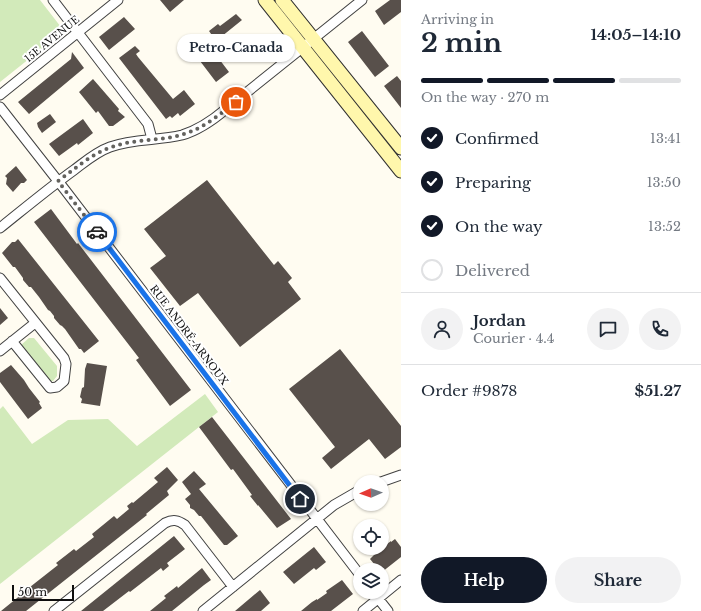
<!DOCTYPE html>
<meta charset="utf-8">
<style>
body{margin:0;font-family:"Libre Baskerville",serif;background:#f2f2f3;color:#1f2937;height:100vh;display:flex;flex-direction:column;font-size:15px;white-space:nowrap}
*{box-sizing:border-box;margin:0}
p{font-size:13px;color:#747a83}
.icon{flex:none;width:22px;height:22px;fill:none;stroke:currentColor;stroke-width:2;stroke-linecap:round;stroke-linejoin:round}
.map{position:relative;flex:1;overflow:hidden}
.side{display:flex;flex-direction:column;background:#fff;width:300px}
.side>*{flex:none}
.needle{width:26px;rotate:268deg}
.tools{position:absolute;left:353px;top:475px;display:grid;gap:8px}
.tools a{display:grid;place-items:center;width:36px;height:36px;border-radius:50%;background:#fff;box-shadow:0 1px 3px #0004;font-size:20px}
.scale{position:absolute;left:12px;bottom:10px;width:62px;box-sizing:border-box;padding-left:4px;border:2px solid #0f0f0f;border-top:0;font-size:11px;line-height:14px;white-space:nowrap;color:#0f0f0f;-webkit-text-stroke:3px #fff;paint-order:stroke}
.pin{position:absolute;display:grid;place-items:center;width:34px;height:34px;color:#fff;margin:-17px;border:2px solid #fff;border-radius:50%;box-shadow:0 1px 4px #0007}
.courier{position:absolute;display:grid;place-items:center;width:40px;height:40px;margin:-20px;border:3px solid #1a73e8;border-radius:50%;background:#fff;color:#222;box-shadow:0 1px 5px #0007}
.bubble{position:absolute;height:28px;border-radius:14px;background:#fff;box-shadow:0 1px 3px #0004;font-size:13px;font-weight:800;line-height:28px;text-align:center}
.summary em{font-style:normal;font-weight:800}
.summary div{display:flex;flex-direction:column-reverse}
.summary{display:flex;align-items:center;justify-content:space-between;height:68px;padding:0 20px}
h1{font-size:26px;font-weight:800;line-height:30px}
.bar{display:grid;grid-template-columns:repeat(4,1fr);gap:6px 4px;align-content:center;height:48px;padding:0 20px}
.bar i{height:5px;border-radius:3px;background:#e0e1e3}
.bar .on{background:#111827}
.bar p{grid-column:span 4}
.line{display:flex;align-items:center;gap:10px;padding:0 20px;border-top:1px solid #e0e1e3}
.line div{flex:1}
.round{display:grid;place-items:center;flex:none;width:42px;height:42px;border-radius:21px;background:#f2f2f3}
ol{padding:0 20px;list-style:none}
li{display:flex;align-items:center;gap:12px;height:44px}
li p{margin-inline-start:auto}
li .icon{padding:4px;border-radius:50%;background:#111827;color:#fff;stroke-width:4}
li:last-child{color:#747a83}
li i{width:22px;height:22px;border:2px solid #e0e1e3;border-radius:50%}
.button{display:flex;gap:8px;margin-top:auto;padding:8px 20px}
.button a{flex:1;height:46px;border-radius:24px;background:#111827;color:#fff;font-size:16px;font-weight:800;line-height:46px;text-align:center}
.button a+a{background:#f2f2f3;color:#1f2937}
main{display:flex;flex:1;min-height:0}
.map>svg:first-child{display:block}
.green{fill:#d2eaba}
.building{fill:#58504b}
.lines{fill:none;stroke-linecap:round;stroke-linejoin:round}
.street-casing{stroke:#424242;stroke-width:11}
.secondary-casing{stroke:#313131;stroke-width:15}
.street{stroke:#fff;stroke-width:9}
.secondary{stroke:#fff7ac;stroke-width:13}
.done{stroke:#63625e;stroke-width:4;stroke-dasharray:0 7.2}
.route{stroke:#1a73e8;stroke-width:5}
.labels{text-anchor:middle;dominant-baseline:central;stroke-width:4;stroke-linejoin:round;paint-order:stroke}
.street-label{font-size:10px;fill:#0f0f0f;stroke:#fff}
</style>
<main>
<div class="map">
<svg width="401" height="611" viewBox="0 0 401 611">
<rect width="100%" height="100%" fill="#fffcf1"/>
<path class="green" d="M0 0H40L64 31 0 82Z
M29 338H34L57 366V376L53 381H49L21 345Z
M205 394 218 412 0 584V409L3 406 32 444 68 420 108 419 137 446Z"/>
<path class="building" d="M160 0H184L170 12Z
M390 0H401V12L384 25 375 11Z
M236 14 242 20 216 41 209 31 218 24 220 26Z
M124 17 135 29 109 50 99 37Z
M362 31 389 66 375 77 348 42Z
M135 46 140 51 136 54 138 57 173 99 184 90 195 104 180 116 178 113 172 118 170 116 166 119 119 58Z
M213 51 229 72 216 82 200 61Z
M72 52 84 68 29 114 18 102 71 59Z
M397 76 401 81V108L384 86Z
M93 79 119 109 118 111 125 117 113 126H109L98 111 96 113 79 92Z
M50 114 56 122 42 133 38 127 37 123Z
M83 119 93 133 78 145 77 143 59 156 49 144Z
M16 166 27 180 24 183H21L13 192 6 184 7 178 5 176Z
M207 180 274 265 278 261 292 278 288 282 301 299 240 347 198 293 180 306 150 268 166 256 144 229Z
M51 209 77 244 78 243 191 390 170 406 136 360 139 358 34 222Z
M18 239 99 341 84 353 81 349H79L65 329 62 326 60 325 54 318V316L50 311 48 310 39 297 31 287H29L23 280V278L15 267H13L2 253 12 242H15Z
M0 308 8 318 0 325Z
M340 349 401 426V447L385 459 369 439 331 469 322 458 335 447 289 389Z
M87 363 107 366 100 406 81 403 82 399 80 397 82 388 84 387 85 369Z
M11 365 24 380 29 388 40 402 39 403 42 408 28 419 0 382V373Z
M212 417 291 519 277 528 258 505V506L250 496 252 495 233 469 231 470 199 427Z
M167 467 178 480 167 491 169 495 146 514 147 515 26 611H1L22 594 21 593 29 586 30 587 58 565 56 563 74 549 76 551 94 537 92 534 114 516 117 519 129 509 127 506 132 502 133 503 158 482 154 478Z
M194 471 206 484 199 489 238 536 227 545H224L201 516H199L194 510 190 508V505L185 499 191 494 182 482Z
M174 536 185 549 167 563 169 566 163 571 161 568 130 592 129 591 103 611H81Z
M395 539 401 547V557L382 572V570H379L370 559 378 551 391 541V542Z
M314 547 326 562 316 570 314 568 294 584 283 572Z
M202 568 211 580 204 585 172 611H150L166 598 164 596 177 586 178 588Z
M342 580 353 594 331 611H301L312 602 317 599V600L327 593 326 591Z
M260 590 270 603 261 611H235Z"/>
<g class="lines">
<defs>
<path id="street" d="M53 0 148 124 152 139
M0 95 118 0
M0 107 65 190 360 575
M0 228C25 208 49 188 74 170 86 161 96 152 110 147 134 138 158 141 182 135 199 130 213 120 226 109L362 0
M0 278 64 358 66 364 64 381 57 387 50 388 12 341
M0 351 35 323
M381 482 401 475
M373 592 388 611
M54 611 165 523C173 519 178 520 185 525L233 587
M203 611 334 505 360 490
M363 611 401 580"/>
<path id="secondary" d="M265 0 401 171
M282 0 401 148"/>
</defs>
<use href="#street" class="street-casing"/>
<use href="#secondary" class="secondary-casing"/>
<use href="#street" class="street"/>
<use href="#secondary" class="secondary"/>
</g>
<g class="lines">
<path class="done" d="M97 232 58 181C75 169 90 155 109 148 134 138 160 142 184 134 204 128 220 114 236 102"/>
<path class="route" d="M97 232 300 499"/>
</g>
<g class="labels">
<g class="street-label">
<text transform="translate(52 39) rotate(-39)">15E AVENUE</text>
<text transform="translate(189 335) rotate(53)">RUE ANDRÉ-ARNOUX</text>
</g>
</g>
</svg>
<div class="tools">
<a><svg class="needle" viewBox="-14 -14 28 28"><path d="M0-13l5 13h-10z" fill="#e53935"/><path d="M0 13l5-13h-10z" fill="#747a83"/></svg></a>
<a><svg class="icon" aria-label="locate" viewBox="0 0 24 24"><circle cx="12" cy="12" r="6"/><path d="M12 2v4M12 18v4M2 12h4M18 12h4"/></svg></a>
<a><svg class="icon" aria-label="layers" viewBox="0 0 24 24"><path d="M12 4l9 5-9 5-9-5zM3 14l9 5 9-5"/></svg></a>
</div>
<div class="scale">50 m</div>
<div class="pin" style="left:236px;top:102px;background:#ea580c"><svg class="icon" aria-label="bag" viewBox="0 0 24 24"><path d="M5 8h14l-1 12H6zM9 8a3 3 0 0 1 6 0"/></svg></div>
<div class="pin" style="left:300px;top:499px;background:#1f2937"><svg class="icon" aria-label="home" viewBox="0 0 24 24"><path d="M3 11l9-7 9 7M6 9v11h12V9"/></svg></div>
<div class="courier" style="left:97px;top:232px"><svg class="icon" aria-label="car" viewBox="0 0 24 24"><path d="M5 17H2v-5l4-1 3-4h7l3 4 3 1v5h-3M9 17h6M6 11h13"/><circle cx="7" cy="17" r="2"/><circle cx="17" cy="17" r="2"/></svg></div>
<div class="bubble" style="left:177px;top:34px;width:118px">Petro-Canada</div>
</div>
<section class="side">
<div class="summary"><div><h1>2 min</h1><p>Arriving in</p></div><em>14:05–14:10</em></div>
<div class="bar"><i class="on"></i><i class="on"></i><i class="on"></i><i></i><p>On the way · 270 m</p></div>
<ol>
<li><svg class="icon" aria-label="check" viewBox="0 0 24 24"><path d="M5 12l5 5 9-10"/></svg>Confirmed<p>13:41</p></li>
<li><svg class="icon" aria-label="check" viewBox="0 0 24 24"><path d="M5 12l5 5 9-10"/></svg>Preparing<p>13:50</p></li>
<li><svg class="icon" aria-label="check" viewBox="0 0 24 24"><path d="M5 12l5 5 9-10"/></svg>On the way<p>13:52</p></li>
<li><i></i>Delivered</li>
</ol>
<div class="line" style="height:72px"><a class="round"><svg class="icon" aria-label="person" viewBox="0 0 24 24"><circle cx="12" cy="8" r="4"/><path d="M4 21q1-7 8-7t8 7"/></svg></a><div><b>Jordan</b><p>Courier · 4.4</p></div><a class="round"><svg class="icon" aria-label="chat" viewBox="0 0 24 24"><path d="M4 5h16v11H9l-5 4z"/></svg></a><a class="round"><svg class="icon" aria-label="phone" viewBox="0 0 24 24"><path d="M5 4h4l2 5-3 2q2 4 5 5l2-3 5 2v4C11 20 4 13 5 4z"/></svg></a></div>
<div class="line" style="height:52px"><div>Order #9878</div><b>$51.27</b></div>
<div class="button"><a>Help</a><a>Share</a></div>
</section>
</main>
